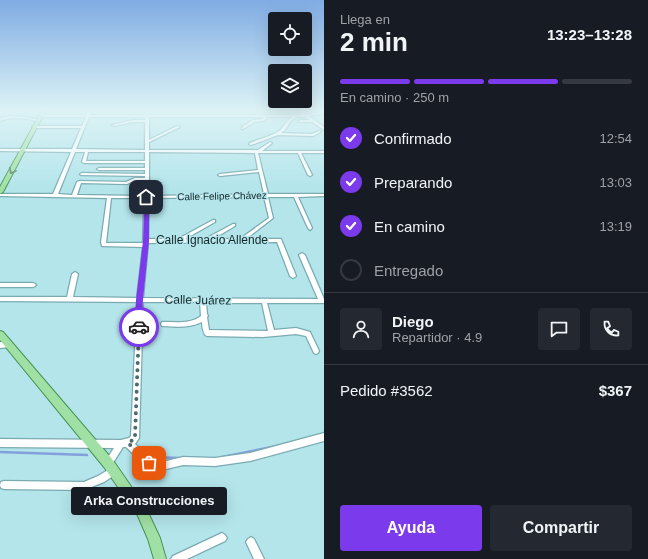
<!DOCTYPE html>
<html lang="es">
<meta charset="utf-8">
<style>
body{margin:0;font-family:Arial,sans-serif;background:#242831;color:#f1f3f6;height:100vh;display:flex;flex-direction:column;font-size:15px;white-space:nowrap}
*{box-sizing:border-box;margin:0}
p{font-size:13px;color:#9ea1a6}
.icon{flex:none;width:22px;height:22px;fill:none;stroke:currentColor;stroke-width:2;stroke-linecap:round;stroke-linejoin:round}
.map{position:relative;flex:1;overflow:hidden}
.side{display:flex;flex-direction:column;background:#171b24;width:324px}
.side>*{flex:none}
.tools{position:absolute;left:268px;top:12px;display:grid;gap:8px}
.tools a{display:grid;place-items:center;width:44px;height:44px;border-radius:4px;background:#171b24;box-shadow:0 4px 16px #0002;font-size:20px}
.pin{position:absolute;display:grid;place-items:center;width:34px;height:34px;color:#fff;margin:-17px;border-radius:8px;box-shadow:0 2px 6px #0006}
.courier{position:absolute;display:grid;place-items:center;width:40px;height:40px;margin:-20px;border:3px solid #7c3aed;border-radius:50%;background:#fff;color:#222;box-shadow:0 1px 5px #0007}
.bubble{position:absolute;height:28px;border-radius:4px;background:#171b24;box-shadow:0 4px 16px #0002;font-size:13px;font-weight:800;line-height:28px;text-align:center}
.head em{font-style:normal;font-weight:800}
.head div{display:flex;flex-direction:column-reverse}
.head{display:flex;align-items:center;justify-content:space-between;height:68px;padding:0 16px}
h1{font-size:26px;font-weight:800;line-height:30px}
.bar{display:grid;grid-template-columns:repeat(4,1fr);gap:6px 4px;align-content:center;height:48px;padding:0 16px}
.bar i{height:5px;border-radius:3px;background:#363941}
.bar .selected{background:#7c3aed}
.bar p{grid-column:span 4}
.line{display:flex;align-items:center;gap:10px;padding:0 16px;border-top:1px solid #363941}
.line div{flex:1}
.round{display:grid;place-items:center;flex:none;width:42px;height:42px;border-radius:4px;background:#242831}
ol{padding:0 16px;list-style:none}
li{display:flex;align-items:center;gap:12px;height:44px}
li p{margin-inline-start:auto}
li .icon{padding:4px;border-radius:50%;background:#7c3aed;color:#fff;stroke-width:4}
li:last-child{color:#9ea1a6}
li i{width:22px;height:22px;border:2px solid #363941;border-radius:50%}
.action{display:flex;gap:8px;margin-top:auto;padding:8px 16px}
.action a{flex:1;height:46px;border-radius:4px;background:#7c3aed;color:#fff;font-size:16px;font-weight:800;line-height:46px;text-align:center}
.action a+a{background:#242831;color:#f1f3f6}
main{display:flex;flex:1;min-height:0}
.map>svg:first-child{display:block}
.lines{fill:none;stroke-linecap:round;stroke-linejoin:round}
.stream{stroke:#84a0dc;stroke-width:2.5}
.minor-casing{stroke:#7aabb1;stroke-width:2.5}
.major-casing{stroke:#479352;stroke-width:2}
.minor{fill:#fff;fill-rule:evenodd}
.major{fill:#a1e0a4;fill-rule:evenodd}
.oneway{stroke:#5a8467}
.route{fill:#7c3aed}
.done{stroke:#4c6a6e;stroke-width:4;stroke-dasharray:0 7.2}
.labels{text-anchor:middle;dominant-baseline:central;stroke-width:3;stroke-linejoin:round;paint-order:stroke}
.far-street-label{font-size:10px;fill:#14282a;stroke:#b3e5eb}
.street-label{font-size:12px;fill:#14282a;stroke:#b3e5eb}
</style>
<main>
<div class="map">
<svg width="324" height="559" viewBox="0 0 324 559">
<rect width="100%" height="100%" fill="#b3e5eb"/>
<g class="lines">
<path class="stream" d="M0 452 87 455
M150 457 179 458
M222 457 277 446"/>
<defs>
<path id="minor" d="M0 110H2L4 112 0 116Z
M89 110H92L90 115H145L146 110H149V115H303L299 112H278L276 111 278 110H299L307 115 324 111V113L309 116 324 127V130L312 122H300L298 121 300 120H310L305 117H296L290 122 285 130 281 133 312 134 319 131 321 132 313 136 278 135 251 145 249 144 250 143C259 139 270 137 279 131 284 127 286 121 292 117H267L264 121 255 122 243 129H242V127L253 120 262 119 264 117H149V140L177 126 180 127 149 142V150H258L270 142 272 143 271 144 262 151H324V153H301L312 175 310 176 308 175 298 153H258L268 194H324V196L298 197 312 228 310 230 308 228 294 197H268L273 218 246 239H281L296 276 295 277 293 278 290 276 277 242 148 243 143 298 318 299 299 255 302 253 305 255 324 299V303H267L274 330 296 328 310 332 319 351 318 353 316 354 314 353 306 336 296 334 263 337 207 336 205 335C203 331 202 327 202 322 190 328 177 327 164 326H162L161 324 162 322H164C176 322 191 324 201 316L200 302H143L139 438 135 444 151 459 162 462 183 457 215 458 250 453 324 433V441L250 461 215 466 183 465 162 470 146 466 126 447H123L111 466 108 467 105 466 104 463 114 448 0 447V439L121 440 129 438 131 436 137 302 0 301V297H67L72 274 75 272 78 274 73 297 137 298 143 247 102 246 101 242 107 198 0 196V194H53L71 152 0 151V149H72L81 128H34L32 127 34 126H82L86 117H40L38 116 40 115H86ZM89 117H145V120H133L112 125 114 126 133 122H145V150L76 149ZM75 152H85L82 162 84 163H145V168H99L97 169 99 170H145V174L82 173 80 174 81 175 145 176V178H135L126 182 79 181 77 182 72 195 58 194ZM88 152H145V161H86ZM149 152 255 153 258 170 220 174 218 175 220 176 259 172 264 194 149 196ZM136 180H145L144 196 77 195 81 183 127 184ZM264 197 269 218 240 239H213L235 226V224H233L205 239H185L215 222V220H213L178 239H148L149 198ZM111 198H144L143 243H106ZM206 303H262L268 331 209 330 207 317 208 316 207 314Z
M8 116 23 117 39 120 37 121C24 118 12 116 0 121V119Z
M0 283H33L35 284 36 285 35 286 33 287H0Z
M0 342 11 343 12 345 11 347 0 348Z
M113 467 116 468 117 471 116 474 104 482 84 490 4 489 1 488 0 485 1 482 4 481 84 482 98 476Z
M222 533 225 535 227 538 225 541 187 559H171L173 556Z
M251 537 254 539 264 559H254L246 542 248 539Z"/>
<path id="major" d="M42 110H46L3 192 0 194V187Z
M0 331 3 332 112 459 146 508 160 538 166 559H154L148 539 138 516 104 467 0 340Z"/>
</defs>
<use href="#minor" class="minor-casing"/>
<use href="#major" class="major-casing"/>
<use href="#minor" class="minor"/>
<use href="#major" class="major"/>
</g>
<defs><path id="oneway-chevron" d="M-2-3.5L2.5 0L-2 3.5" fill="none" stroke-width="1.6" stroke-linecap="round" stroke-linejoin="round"/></defs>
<use class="oneway" href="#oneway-chevron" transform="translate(12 171) rotate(118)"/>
<linearGradient id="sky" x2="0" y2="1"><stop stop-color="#80ace3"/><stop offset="0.59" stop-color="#ddf3f6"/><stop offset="1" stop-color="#ddf3f6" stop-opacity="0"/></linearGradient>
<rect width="324" height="188" fill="url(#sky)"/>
<path class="route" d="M144 196 149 197V241L143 300 142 327 139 330 135 327 136 300 143 241Z"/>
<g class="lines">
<path class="done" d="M139 327 135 436 133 440 128 443 149 463"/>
</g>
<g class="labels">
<g class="far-street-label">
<text transform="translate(222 196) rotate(-1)">Calle Felipe Chávez</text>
</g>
<g class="street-label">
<text x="212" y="240">Calle Ignacio Allende</text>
<text transform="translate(198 300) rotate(1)">Calle Juárez</text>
</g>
</g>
</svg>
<div class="tools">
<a><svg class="icon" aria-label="locate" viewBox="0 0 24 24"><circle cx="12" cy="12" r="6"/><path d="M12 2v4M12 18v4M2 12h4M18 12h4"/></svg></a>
<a><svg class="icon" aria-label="layers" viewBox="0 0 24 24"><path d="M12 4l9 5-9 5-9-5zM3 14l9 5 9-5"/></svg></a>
</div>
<div class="pin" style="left:149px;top:463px;background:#ea580c"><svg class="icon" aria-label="bag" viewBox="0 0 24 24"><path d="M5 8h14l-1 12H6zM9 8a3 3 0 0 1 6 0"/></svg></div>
<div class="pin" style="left:146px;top:197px;background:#1f2937"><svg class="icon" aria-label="home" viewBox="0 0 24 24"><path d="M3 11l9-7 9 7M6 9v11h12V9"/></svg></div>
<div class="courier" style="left:139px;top:327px"><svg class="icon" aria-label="car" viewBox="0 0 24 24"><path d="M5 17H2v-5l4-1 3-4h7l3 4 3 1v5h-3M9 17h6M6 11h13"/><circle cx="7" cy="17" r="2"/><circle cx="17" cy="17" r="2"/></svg></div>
<div class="bubble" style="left:71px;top:487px;width:156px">Arka Construcciones</div>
</div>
<section class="side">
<div class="head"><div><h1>2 min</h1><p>Llega en</p></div><em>13:23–13:28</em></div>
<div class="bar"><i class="selected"></i><i class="selected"></i><i class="selected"></i><i></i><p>En camino · 250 m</p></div>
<ol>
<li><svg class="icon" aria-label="check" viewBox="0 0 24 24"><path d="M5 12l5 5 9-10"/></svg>Confirmado<p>12:54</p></li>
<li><svg class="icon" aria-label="check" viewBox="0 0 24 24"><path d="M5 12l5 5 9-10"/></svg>Preparando<p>13:03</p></li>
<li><svg class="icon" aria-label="check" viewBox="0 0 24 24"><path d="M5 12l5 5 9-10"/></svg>En camino<p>13:19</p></li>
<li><i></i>Entregado</li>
</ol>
<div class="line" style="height:72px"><a class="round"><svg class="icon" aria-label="person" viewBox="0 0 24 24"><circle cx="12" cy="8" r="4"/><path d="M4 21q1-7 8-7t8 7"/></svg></a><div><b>Diego</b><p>Repartidor · 4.9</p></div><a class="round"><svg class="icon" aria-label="chat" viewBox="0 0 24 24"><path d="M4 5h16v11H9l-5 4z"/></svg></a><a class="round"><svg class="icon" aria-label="phone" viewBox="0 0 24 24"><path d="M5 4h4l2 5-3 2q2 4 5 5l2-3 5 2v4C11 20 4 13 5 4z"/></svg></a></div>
<div class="line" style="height:52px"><div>Pedido #3562</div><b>$367</b></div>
<div class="action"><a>Ayuda</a><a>Compartir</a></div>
</section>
</main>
